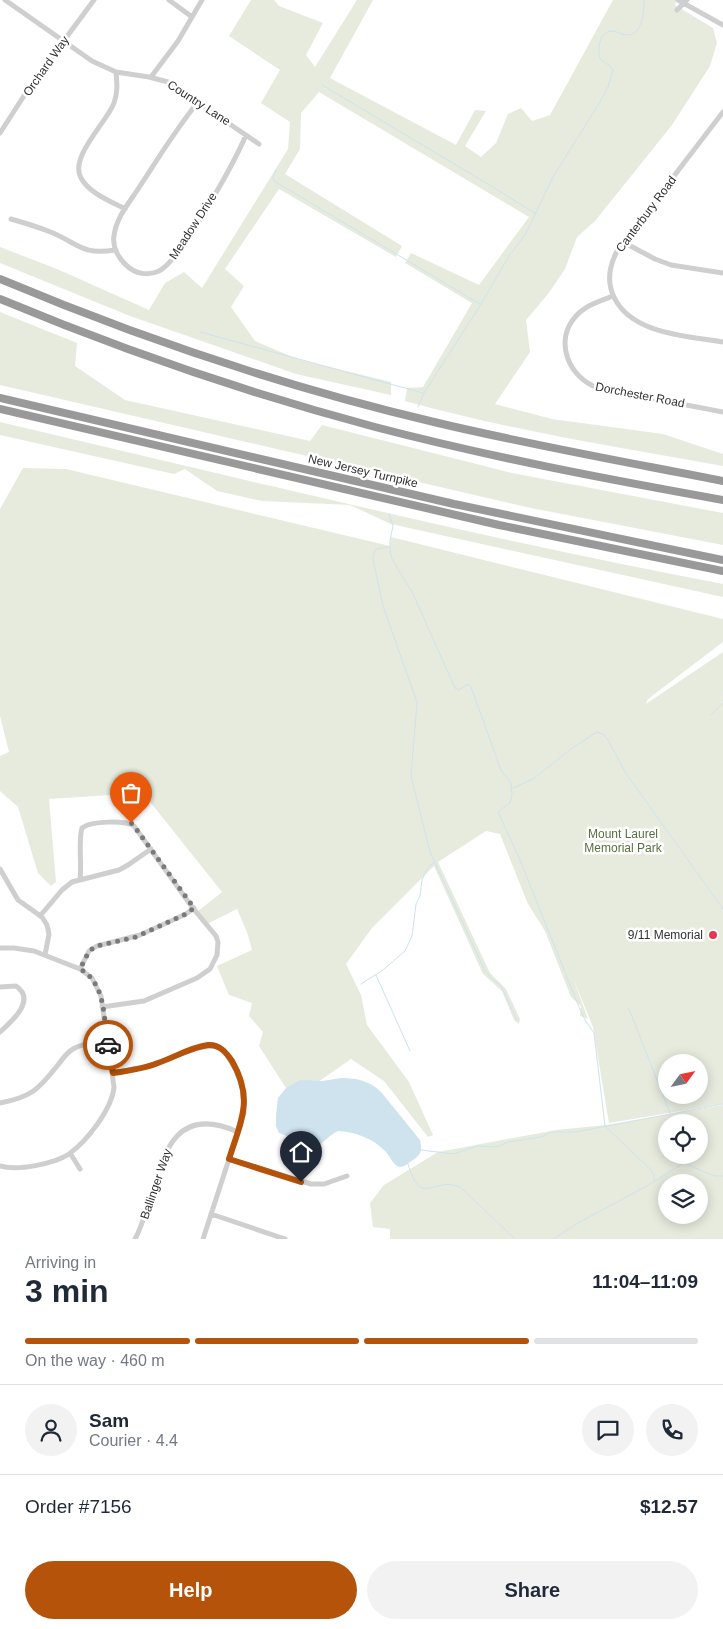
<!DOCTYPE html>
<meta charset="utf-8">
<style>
body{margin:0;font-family:Arial,sans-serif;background:#f2f2f3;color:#1f2937;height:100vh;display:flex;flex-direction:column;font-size:19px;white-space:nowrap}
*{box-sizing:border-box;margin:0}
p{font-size:16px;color:#747a83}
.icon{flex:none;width:28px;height:28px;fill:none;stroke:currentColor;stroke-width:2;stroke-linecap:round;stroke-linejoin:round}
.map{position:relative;height:1239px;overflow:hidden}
.drawer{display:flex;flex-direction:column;background:#fff;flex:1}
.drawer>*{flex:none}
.needle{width:32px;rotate:57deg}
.buttons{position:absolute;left:658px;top:1054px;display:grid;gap:10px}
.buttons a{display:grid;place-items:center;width:50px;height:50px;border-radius:50%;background:#fff;box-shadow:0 2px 12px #0003;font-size:25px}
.pin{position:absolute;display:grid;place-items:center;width:42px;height:42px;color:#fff;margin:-51px -21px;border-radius:50% 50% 50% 0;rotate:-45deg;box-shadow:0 0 5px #0007}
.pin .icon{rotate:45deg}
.courier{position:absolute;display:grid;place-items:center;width:50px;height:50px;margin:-25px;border:4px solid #b45309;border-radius:50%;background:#fff;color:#222;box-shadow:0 1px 6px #0007}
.head em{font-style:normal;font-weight:800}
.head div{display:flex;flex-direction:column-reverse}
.head{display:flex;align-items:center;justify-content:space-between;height:85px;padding:0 25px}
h1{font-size:32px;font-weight:800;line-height:38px}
.bar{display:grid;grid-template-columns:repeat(4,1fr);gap:8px 5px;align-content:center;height:60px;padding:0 25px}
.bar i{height:6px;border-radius:4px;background:#e0e1e3}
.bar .on{background:#b45309}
.bar p{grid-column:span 4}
.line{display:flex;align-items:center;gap:12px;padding:0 25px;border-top:1px solid #e0e1e3}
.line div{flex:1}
.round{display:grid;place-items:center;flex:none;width:52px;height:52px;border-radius:26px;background:#f2f2f3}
.primary-button{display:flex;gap:10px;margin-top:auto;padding:10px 25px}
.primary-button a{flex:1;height:58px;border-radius:30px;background:#b45309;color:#fff;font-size:20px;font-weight:800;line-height:58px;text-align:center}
.primary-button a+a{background:#f2f2f3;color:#1f2937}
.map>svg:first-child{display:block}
.green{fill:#e6ebde;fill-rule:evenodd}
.water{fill:#cee3ed}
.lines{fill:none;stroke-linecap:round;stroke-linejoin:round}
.stream{stroke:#cee3ed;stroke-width:1}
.minor{stroke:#cfcfcf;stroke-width:5}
.highway{stroke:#999;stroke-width:8}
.done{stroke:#7a7a7a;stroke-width:5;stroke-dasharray:0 9}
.route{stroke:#b45309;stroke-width:6}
.poi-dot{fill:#e43a51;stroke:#fff;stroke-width:2}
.labels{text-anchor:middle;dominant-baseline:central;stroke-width:5;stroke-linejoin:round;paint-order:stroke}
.street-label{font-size:12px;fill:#323232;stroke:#fff}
.park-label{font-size:12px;fill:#586f3f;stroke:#fff}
.poi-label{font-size:12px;fill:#323232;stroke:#fff;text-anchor:end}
</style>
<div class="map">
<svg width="723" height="1239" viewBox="0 0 723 1239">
<rect width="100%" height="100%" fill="#fff"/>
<path class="green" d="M251 0H274L279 6 323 23 306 55 315 67 357 0H373L330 78 456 145 475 110 486 111 465 146 481 157 496 143 508 114 521 108 532 121 550 115 613 0H677L675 5 713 28 717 43 710 66 672 125 595 221 577 237 565 269 548 294 526 320 530 352 495 404 552 419 663 434 723 454V466C617 447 509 430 405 401L407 388 423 387 472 303 405 263 411 253 479 285 529 217 319 92 301 113 300 149 285 174 402 246 396 257 279 189 225 269 244 286 231 307 255 341 297 359 391 382V395L296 374 130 316 0 263V247L57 269 149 310 165 283 184 272 202 288 288 149 290 122 261 103 280 70 229 36Z
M0 312 77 343 75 366 125 400 310 441 322 425 512 473 723 513V545L531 508 0 385Z
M0 422C240 478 480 538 723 584V597L391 524 350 505 262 501 217 491 185 469 174 474 0 435Z
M23 468 66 469 390 546 391 537 723 619V642L648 699 646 704 723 652V1104L609 1123 593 1027 573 978 588 1019 580 1016 581 1006 571 997 545 931 528 904 500 834 486 831 438 862 490 973 506 989 520 1019 519 1024 514 1020 502 991 483 974 434 866 372 928 346 964 361 995 367 1025 409 1082 433 1135 428 1137 384 1081 351 1059 318 1082 286 1088 259 1046 263 1032 249 1016 252 1003 229 995 217 966 252 950 247 932 237 909 207 924 197 912 222 892 143 793 49 799 56 882 51 886 38 873 18 807 0 791V756L9 752 0 716V509ZM666 1062H699V1095H666Z
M723 1105V1239H390V1229L373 1227 370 1203 384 1185 438 1152 556 1130 606 1125ZM666 1122H699V1155H666ZM666 1182H699V1215H666Z"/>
<path class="water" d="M342 1078C357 1078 370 1081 381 1092L420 1140C423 1152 420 1156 410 1162 407 1164 404 1167 400 1167 393 1166 389 1154 384 1150 372 1138 355 1132 338 1131 329 1135 323 1144 315 1147L279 1133 276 1126V1115L278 1098 286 1088 300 1080 322 1081Z"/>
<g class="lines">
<path class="stream" d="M322 85 488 184 536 214
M276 170 273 177 274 181 480 304
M200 332 423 393
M418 407 424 393 481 304 509 256 525 235 553 177 600 102 608 87 613 70 610 66 600 59C597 50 599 31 612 31 617 31 622 35 627 35 643 35 644 11 644 0
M389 514 393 526 390 540V551L392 559 413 594 455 688 459 690 468 684 471 687 501 770 511 783 512 794 510 803 499 811V814L520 860 579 1007 585 1020 594 1033 605 1126 651 1170 654 1175V1181
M388 547 376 549 374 553 373 559 383 606 417 702 411 776 430 852 485 971 492 979 501 986 517 1020
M711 715 723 703
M513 788 533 779 571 749 597 732 603 734 608 740 625 772 723 909
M376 975 410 1051
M361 984 383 970 405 951 412 936 416 904 420 896 422 880 427 869 434 862
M629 1009 670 1113
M421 1150 454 1154 477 1146 497 1147 508 1142 541 1137 551 1132H576L723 1104
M408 1164C421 1209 433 1176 460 1187L515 1239
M553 1239 578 1223 645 1187 684 1163 714 1176H723"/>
<path class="minor" d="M5 0 92 61 116 72 149 77 168 82 259 144
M169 0 192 17
M678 0 723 25
M677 10 687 0
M116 72C117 83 118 92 114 103 107 122 69 157 81 178 89 193 110 201 125 209
M151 77 178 41 202 0
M198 102C176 129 159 157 140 186 130 202 116 217 114 236 112 247 119 259 127 266 136 274 148 276 159 271 181 260 235 161 246 135
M723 112 618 249C610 264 606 281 614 297 631 334 687 336 723 342
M0 133 31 85 94 0
M11 219C25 223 39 227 53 233 80 245 83 255 115 250
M623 242 655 259 671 265 723 273
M613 296C600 301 586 305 576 316 553 341 569 378 598 388L723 412
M0 869 18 900 42 917 47 925 49 934 45 955
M80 879C82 863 78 841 82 828 90 821 125 820 134 826L192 907 216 936 218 942 217 955 210 969 197 978 144 1001 102 1007
M40 916 62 890 72 882 119 870 128 865 151 849
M0 948H14L34 951 80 969 92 978 101 996 114 1087C112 1109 87 1141 69 1154 54 1164 17 1171 0 1166
M80 969 89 951 97 946 140 935 186 914 194 908
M0 987 16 986C37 1000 11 1022 0 1032
M113 1073 149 1066 197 1048 214 1046 224 1051 236 1070 244 1093V1113L203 1239
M0 1103C31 1097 38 1090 57 1066 62 1060 66 1053 73 1049 83 1043 96 1042 107 1040
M70 1153 80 1169
M229 1159 311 1184H324L347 1176
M211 1214 285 1239
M135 1239C161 1191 156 1095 238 1132"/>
<path class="highway" d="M0 279C140 338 286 387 434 422 530 445 626 462 723 481
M0 299C122 350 247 393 375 427 490 457 606 479 723 500
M0 398 454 504 723 560
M0 409 499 525 723 571"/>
</g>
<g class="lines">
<path class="done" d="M108 1045C103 1019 107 984 80 969L89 951 97 946 136 937 186 914 194 908 134 826 131 823"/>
<path class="route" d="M108 1045 113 1073C128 1071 143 1069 158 1063 173 1058 191 1047 208 1045 219 1044 226 1052 232 1061 254 1099 241 1121 229 1159L301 1182"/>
</g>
<circle class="poi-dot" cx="713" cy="935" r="5"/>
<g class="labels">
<g class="street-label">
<text transform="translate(46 66) rotate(-55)">Orchard Way</text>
<text transform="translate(199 103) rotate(33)">Country Lane</text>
<text transform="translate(646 214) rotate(-53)">Canterbury Road</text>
<text transform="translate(193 226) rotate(-57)">Meadow Drive</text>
<text transform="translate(640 395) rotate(11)">Dorchester Road</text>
<text transform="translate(363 471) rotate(13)">New Jersey Turnpike</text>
<text transform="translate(156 1184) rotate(-71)">Ballinger Way</text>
</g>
<g class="park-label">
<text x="623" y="834">Mount Laurel<tspan x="623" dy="14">Memorial Park</tspan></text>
</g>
<g class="poi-label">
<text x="703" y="935">9/11 Memorial</text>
</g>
</g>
</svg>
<div class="buttons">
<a><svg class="needle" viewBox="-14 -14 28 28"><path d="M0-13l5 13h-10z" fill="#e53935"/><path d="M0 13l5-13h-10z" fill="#747a83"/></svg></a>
<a><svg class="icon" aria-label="locate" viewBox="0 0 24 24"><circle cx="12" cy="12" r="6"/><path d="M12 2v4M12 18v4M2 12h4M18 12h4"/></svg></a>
<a><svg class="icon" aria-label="layers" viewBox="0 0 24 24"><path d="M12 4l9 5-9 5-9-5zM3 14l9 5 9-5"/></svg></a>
</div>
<div class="pin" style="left:131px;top:823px;background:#ea580c"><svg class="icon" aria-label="bag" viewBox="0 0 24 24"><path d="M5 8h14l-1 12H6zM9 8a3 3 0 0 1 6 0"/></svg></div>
<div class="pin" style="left:301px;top:1182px;background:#1f2937"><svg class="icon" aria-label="home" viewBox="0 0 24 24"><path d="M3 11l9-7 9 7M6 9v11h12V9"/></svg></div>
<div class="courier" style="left:108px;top:1045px"><svg class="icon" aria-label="car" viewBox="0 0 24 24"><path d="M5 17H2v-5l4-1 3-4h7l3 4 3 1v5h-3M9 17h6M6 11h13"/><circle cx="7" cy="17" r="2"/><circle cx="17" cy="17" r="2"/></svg></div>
</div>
<section class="drawer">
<div class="head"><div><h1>3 min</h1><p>Arriving in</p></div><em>11:04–11:09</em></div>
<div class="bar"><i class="on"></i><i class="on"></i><i class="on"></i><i></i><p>On the way · 460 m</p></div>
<div class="line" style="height:90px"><a class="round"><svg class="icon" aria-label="person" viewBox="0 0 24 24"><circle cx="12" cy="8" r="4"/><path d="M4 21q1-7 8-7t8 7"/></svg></a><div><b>Sam</b><p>Courier · 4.4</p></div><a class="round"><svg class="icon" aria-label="chat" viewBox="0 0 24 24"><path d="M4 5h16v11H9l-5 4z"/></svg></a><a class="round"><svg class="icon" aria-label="phone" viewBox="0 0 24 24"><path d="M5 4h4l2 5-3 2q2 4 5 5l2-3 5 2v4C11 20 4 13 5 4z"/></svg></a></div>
<div class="line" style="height:65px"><div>Order #7156</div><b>$12.57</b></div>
<div class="primary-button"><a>Help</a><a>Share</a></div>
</section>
